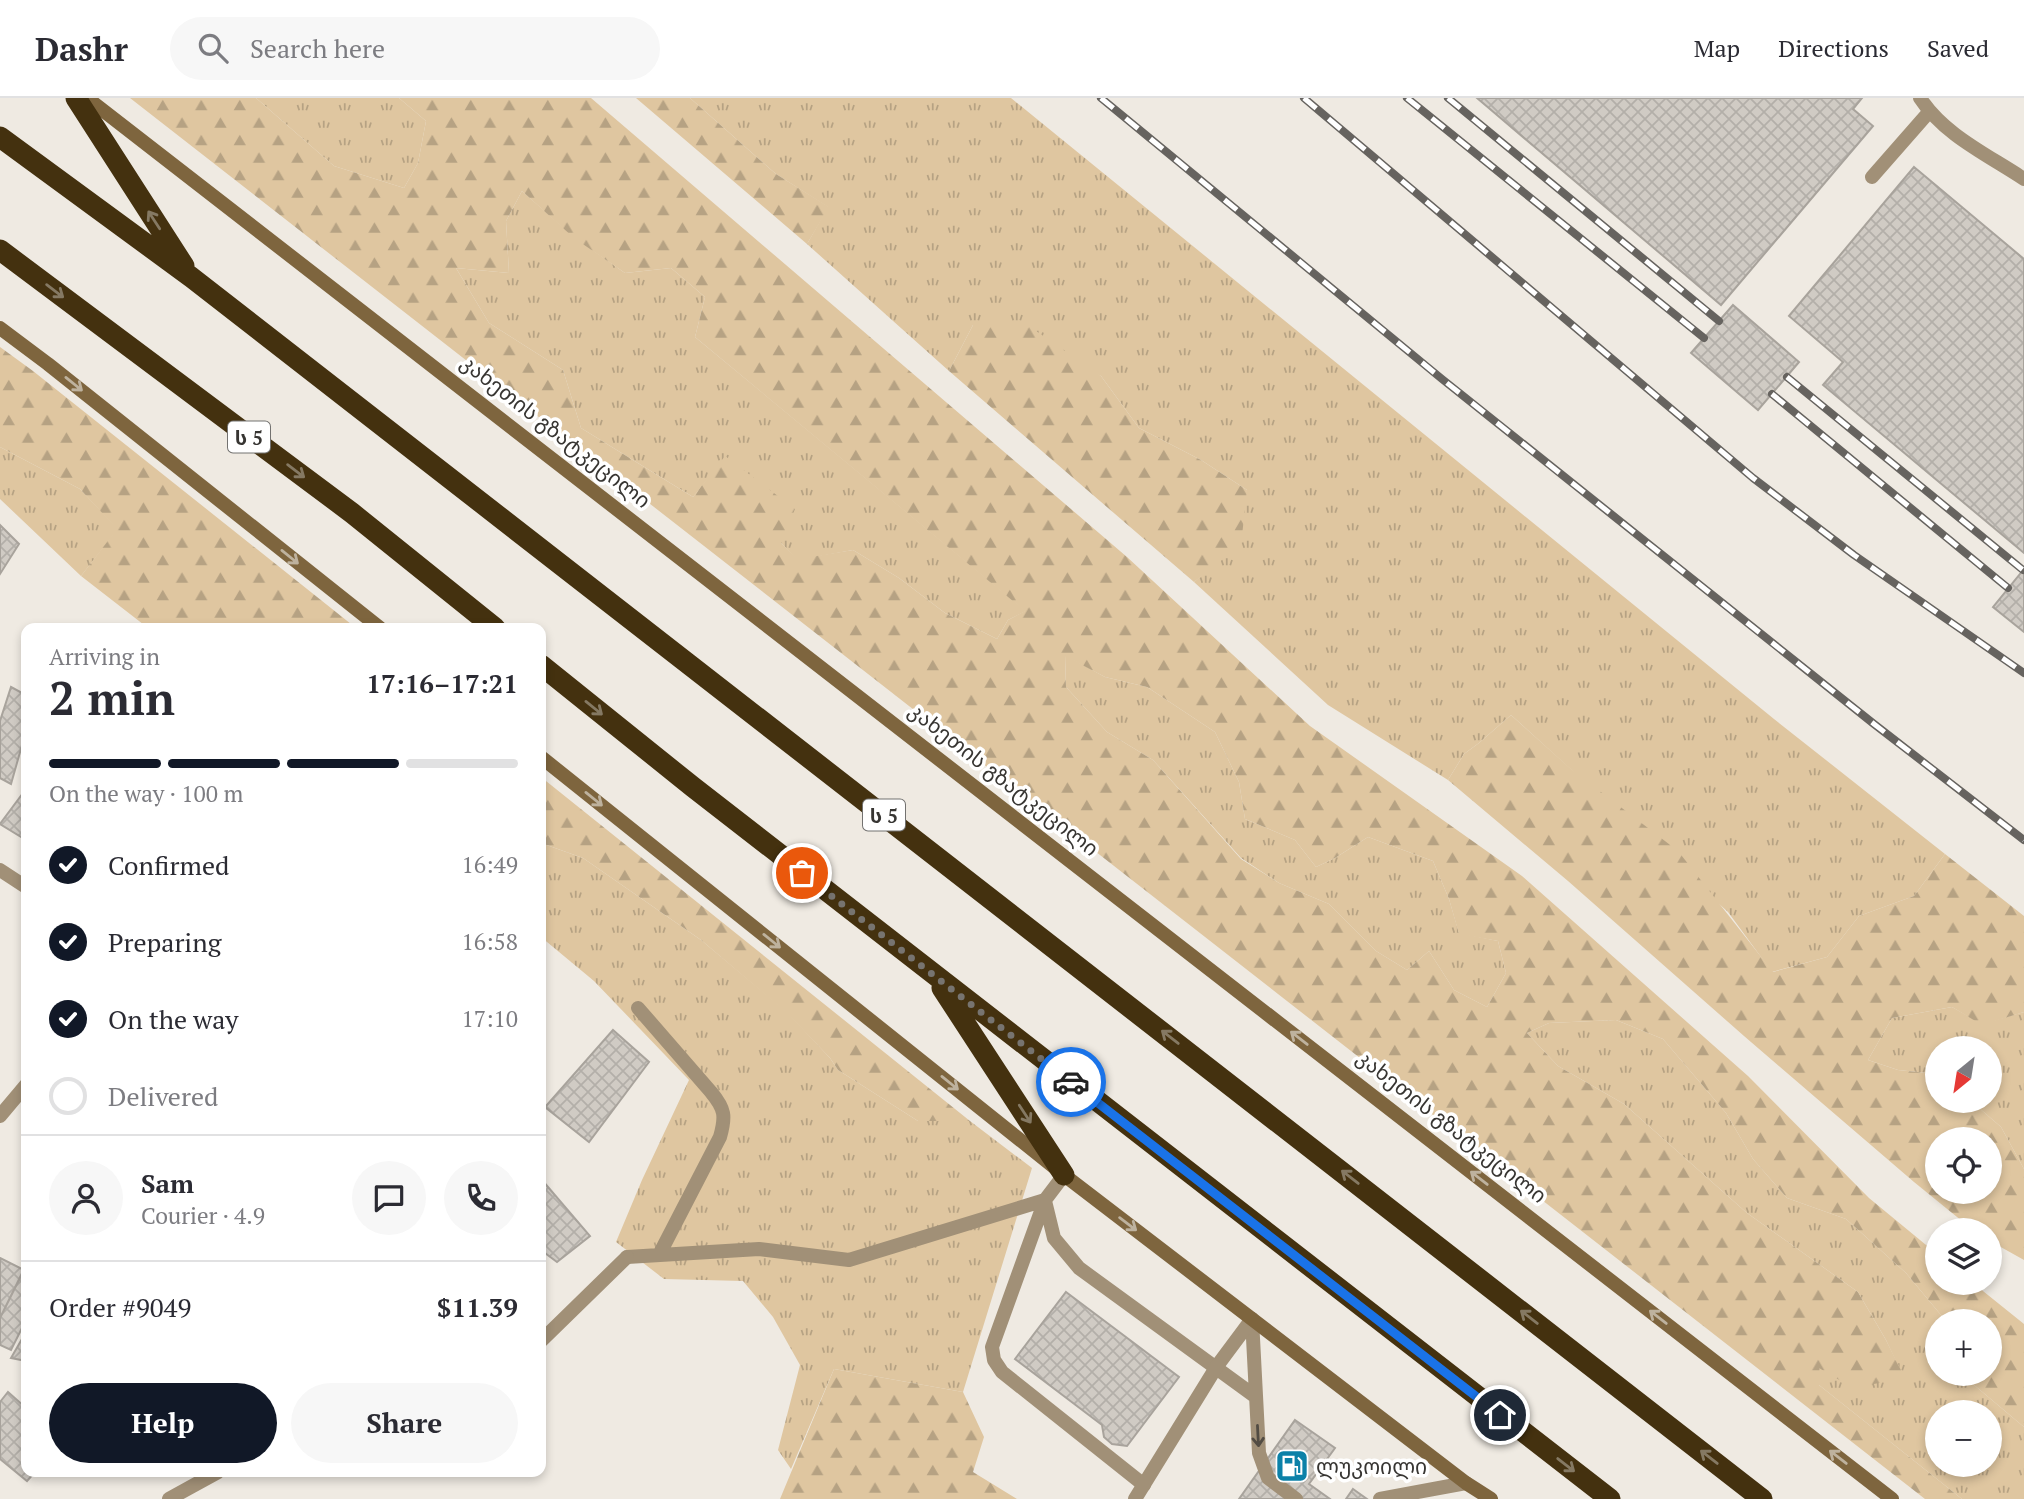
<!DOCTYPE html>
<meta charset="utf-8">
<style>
body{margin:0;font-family:"PT Serif","Noto Sans Georgian",serif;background:#f7f7f7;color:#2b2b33;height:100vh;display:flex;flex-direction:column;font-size:26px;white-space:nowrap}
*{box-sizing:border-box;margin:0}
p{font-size:23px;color:#7c7c81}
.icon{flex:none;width:38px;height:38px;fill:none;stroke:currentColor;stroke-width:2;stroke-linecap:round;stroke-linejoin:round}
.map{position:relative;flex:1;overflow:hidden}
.sheet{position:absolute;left:21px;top:525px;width:525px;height:854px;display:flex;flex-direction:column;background:#fff;border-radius:14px;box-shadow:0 4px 10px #0003}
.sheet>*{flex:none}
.needle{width:46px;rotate:210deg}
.tools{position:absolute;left:1925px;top:938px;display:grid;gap:14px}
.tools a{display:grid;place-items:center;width:77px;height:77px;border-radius:50%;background:#fff;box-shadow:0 4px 10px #0003;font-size:35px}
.pin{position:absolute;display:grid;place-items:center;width:60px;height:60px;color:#fff;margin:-30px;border:4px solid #fff;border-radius:50%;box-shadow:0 2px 7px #0007}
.courier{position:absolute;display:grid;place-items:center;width:70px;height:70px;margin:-35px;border:5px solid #1a73e8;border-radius:50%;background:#fff;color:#222;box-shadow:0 2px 9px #0007}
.headline em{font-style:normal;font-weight:700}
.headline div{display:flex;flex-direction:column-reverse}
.headline{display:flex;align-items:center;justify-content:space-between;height:119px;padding:0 28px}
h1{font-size:46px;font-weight:700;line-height:52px}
.bar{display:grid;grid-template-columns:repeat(4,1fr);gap:10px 7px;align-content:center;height:84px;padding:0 28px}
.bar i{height:9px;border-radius:5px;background:#e1e1e2}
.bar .active{background:#111827}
.bar p{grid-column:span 4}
.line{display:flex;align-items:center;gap:18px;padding:0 28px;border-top:2px solid #e1e1e2}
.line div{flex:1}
.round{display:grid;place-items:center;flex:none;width:74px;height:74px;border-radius:37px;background:#f7f7f7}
ol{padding:0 28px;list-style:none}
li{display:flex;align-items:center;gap:21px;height:77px}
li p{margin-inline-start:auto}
li .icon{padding:7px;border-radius:50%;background:#111827;color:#fff;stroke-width:4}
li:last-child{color:#7c7c81}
li i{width:38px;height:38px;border:4px solid #e1e1e2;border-radius:50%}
.cta{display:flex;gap:14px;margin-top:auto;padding:14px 28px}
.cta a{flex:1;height:80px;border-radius:42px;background:#111827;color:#fff;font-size:28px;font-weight:700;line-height:80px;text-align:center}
.cta a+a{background:#f7f7f7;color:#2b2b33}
header{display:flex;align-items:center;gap:42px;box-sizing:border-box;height:98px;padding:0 35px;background:#fff;border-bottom:2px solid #e1e1e2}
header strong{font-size:33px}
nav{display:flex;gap:38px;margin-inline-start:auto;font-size:24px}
.search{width:490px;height:63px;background:#f7f7f7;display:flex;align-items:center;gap:18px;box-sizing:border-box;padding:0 24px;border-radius:38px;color:#7c7c81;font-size:26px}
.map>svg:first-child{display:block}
.grass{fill:url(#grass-tufts);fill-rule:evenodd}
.forest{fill:url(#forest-firs);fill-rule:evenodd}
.building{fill:url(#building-cross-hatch);stroke:#a8a39c;stroke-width:2}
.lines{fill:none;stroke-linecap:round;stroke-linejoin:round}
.lane{stroke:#a19077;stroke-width:14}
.street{stroke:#a19077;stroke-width:14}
.secondary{stroke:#7e653e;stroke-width:14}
.highway{stroke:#44310f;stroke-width:21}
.rail-casing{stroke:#66635f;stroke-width:8}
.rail{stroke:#fff;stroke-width:5;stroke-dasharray:16;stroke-linecap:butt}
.oneway{stroke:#857963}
.oneway2{stroke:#beb29e}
.oneway3{stroke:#524c43}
.done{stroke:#777470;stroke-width:7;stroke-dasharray:0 12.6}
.route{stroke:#1a73e8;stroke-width:9}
.labels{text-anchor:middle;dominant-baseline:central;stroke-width:7;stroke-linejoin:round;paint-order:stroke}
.shield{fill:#fff;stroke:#737270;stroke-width:2}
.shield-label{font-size:19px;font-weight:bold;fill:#373532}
.street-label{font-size:21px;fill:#373532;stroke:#fff}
.poi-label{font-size:21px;fill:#373532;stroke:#fff;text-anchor:start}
</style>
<header>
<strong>Dashr</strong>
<div class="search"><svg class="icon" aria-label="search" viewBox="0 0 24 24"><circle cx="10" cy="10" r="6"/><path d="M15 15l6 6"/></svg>Search here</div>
<nav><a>Map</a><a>Directions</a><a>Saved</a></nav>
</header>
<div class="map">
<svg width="2024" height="1401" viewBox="0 0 2024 1401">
<defs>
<pattern id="grass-tufts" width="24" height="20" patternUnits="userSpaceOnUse" patternTransform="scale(1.75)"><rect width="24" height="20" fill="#dfc6a0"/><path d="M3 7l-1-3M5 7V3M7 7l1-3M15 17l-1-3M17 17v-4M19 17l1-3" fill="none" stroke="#b6a283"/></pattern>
<pattern id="forest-firs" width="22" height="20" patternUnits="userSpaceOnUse" patternTransform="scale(1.75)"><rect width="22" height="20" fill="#dfc6a0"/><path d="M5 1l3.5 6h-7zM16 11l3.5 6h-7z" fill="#b6a283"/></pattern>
<pattern id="building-cross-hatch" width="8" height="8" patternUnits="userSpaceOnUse" patternTransform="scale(1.75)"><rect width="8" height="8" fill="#d0cbc4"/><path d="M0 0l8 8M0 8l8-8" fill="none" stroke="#b3afa9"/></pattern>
</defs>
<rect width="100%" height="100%" fill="#efeae2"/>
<path class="grass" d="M256 0H399L426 23 418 65 404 90 334 68Z
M690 0H1011L1774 621 1945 756 1914 798 1859 818 1827 859 1772 874 1728 814 1511 617 1479 645 1464 656 1448 682 1328 607 1194 484 1210 470 1247 392 1201 362 1139 330 1101 278 973 227 949 273 807 146 828 109 776 76Z
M522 93 574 139 625 175 671 170 705 199 695 239 1026 513 1008 522 997 541 945 515 899 480 853 452 798 462 781 445 726 359 693 399 581 330 563 272 489 225 456 170 509 175 506 123Z
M0 349 80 391 118 431 81 478 0 401Z
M1065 557 1105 579 1147 589 1215 634 1239 684 1245 721 1295 742 1316 769 1335 760 1368 739 1433 763 1449 801 1459 835 1498 843 1506 875 1487 909 1454 892 1429 853 1407 872 1376 853 1329 806 1279 785 1241 760 1153 662 1107 634 1066 589Z
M541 745 583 760 701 842 787 914 830 960 838 972 918 1023H970L1032 1070 963 1294 834 1271 791 1371 778 1352 800 1267 773 1219 743 1183 664 1181 616 1144 642 1082 689 982 594 883 541 839Z
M1952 909 1982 926 2024 914V1071L2001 1029 1971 1003H1990V950H1937V976L1898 972 1868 962 1892 920Z
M1616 922 1663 941 1726 1015 1753 1061 1787 1100 1846 1121 1906 1175 1946 1223H1937V1276H1961L2024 1329V1401H1962L1819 1287 1818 1270 1904 1280 1886 1242 1858 1194 1747 1115 1624 1006 1558 968 1527 935 1549 925ZM1937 1314H1990V1367H1937Z"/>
<path class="forest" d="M130 0H256L334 68 404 90 418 65 426 23 399 0H591L1127 459 1310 628 1522 778 1748 978 1869 1100 1937 1156V1185H1973L2024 1226V1329L1961 1276H1990V1223H1946L1906 1175 1846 1121 1787 1100 1753 1061 1726 1015 1663 941 1616 922 1549 925 1527 935 1558 968 1624 1006 1747 1115 1858 1194 1886 1242 1905 1280 1853 1290 1819 1270V1287L1962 1401H1925ZM522 93 574 140 625 175 671 170 705 199 695 239 1025 513 1008 522 997 541 945 515 899 480 853 452 798 461 781 445 795 411 725 358 693 399 581 330 563 272 489 225 456 170 509 175 506 123ZM1065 558 1105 579 1147 589 1215 634 1239 684 1245 721 1295 742 1316 769 1335 760 1368 739 1433 763 1449 801 1459 836 1498 843 1506 875 1487 909 1454 892 1429 853 1407 872 1376 853 1329 806 1279 785 1241 761 1153 662 1107 634 1066 589Z
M636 0H690L776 76 829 109 807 146Z
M1026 226 1101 278 1139 330 1201 362 1247 392 1241 447 1194 484 949 273 973 227Z
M0 249 33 273 356 530H148L81 478 117 431 80 391 0 349Z
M1511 617 1571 671 1678 753 1773 874 1827 859 1859 818 1914 798 1945 756 2024 818V914L1982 927 1952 909 1892 920 1868 962 1898 972 1937 976V1003H1971L2001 1029 2024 1071V1162L1990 1143V1132H1973L1914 1084 1744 938 1568 783 1448 682 1464 656 1479 645ZM1990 1041V1094H1937V1041Z
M541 679 970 1023H918L838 972 830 960 787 915 701 842 583 760 541 745Z
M834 1271 963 1294 984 1339 973 1374 1017 1401H780Z"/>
<path class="building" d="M1477 0H1862L1853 11 1873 28 1721 207Z
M1914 69 2024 161V455L1823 287 1843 264 1789 218Z
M1733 207 1799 264 1758 312 1691 255Z
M0 427 19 446 0 476Z
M2024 471V534L1993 509Z
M11 589 26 597V633L11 686 0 680V623Z
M26 691V742L0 726Z
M613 932 649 964 589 1044 545 1009Z
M542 1082 590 1138 557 1164 541 1152Z
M0 1160 24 1172 0 1220Z
M26 1167V1222L11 1252 0 1247V1220Z
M1066 1194 1179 1279 1127 1348 1112 1346 1104 1339 1102 1327 1015 1261Z
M26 1234V1263L11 1260Z
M8 1294 26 1310V1374H35L27 1383 0 1361V1304Z
M1295 1322 1335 1350 1309 1386 1330 1401H1239Z
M1353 1391 1367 1401H1346Z"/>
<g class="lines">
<path class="lane" d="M1920 0C1944 37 1988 57 2024 81
M1872 79 1929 14
M638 910 711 994C725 1011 726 1018 720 1039L659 1157
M1045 1102 992 1249 994 1262 1002 1274 1144 1387
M1045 1103 1054 1140 1079 1170 1256 1299
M627 1159 759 1151 849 1162 1045 1102 1064 1077
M1252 1221 1259 1355 1268 1380 1296 1401
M1380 1401 1466 1385"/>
<path class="street" d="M0 772 26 789
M0 1018 26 987
M541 1243 627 1159
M169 1401 218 1374
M1135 1401 1217 1268 1252 1221"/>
<path class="secondary" d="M87 0 1892 1401
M0 230 48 266 380 530
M541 659 1064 1077 1466 1385 1491 1401"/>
<path class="highway" d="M76 0 184 168
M0 39 191 179 1762 1401
M0 152 352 415 495 530
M541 567 693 689 1610 1401
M942 890 1064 1077"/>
<defs>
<path id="rail" d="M1101 0 1442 281 1874 626 2024 742
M1304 0 1753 380 1854 457 2024 575
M1407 0 1704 240
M1448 0 1719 223
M1787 279 2023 472
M1772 296 2008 490"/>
</defs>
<use href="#rail" class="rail-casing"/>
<use href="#rail" class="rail"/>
</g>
<defs><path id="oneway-shaft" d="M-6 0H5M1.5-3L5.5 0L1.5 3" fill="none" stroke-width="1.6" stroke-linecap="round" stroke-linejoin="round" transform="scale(1.75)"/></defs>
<g class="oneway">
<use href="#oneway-shaft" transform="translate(154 122) rotate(-123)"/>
<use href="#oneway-shaft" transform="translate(55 193) rotate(37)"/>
<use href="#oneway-shaft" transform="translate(296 373) rotate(37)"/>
<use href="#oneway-shaft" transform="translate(594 610) rotate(39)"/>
<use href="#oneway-shaft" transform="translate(1170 939) rotate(-142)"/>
<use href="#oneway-shaft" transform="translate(1025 1016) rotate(57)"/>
<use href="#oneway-shaft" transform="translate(1350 1079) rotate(-142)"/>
<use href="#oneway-shaft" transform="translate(1529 1219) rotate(-142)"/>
<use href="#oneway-shaft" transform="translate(1709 1359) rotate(-142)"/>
<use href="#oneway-shaft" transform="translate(1566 1367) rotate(38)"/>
</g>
<g class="oneway2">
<use href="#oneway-shaft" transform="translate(74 286) rotate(39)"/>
<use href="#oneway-shaft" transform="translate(290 459) rotate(39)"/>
<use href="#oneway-shaft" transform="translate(594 701) rotate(39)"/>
<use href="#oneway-shaft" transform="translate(772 843) rotate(39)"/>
<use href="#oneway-shaft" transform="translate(1299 940) rotate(-142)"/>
<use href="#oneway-shaft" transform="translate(950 985) rotate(39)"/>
<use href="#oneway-shaft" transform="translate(1479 1080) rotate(-142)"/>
<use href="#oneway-shaft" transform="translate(1128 1126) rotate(37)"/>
<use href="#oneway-shaft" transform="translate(1658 1219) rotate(-142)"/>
<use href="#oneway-shaft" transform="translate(1838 1359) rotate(-142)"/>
</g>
<use class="oneway3" href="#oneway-shaft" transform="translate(1258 1338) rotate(87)"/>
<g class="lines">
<path class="done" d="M802 775 1071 984"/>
<path class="route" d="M1071 984 1500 1317"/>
</g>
<defs>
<symbol id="fuel-square" viewBox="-11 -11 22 22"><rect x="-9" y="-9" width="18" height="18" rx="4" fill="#0c81a8" stroke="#fff"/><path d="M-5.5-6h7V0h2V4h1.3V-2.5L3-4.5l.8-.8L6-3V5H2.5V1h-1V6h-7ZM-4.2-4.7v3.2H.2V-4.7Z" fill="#fff"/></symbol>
</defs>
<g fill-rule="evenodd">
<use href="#fuel-square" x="1273" y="1349" width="38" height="38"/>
</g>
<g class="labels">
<g class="shield">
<rect x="228" y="323.5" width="42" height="31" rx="5"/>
<rect x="863" y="701.5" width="42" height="31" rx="5"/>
</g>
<g class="shield-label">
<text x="249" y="339">ს 5</text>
<text x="884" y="717">ს 5</text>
</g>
<g class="street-label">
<text transform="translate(556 333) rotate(38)">კახეთის გზატკეცილი</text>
<text transform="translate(1004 681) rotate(38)">კახეთის გზატკეცილი</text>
<text transform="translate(1452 1028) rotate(38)">კახეთის გზატკეცილი</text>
</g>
<g class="poi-label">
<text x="1316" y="1368">ლუკოილი</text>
</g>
</g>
</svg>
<div class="tools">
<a><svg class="needle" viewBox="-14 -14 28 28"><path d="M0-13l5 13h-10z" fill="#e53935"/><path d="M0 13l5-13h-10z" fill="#7c7c81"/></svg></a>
<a><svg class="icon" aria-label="locate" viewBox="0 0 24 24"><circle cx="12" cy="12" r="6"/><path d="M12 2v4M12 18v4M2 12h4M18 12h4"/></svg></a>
<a><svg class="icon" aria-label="layers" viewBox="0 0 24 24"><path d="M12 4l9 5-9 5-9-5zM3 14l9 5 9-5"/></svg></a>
<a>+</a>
<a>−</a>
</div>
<div class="pin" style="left:802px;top:775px;background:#ea580c"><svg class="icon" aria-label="bag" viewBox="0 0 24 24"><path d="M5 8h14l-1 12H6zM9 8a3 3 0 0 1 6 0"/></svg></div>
<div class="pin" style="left:1500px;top:1317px;background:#1f2937"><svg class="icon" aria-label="home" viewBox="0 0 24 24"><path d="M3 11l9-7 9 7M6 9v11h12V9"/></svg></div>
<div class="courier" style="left:1071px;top:984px"><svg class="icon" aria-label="car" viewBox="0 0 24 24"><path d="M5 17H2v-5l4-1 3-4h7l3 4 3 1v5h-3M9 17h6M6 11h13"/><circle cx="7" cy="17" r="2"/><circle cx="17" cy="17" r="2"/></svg></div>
<section class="sheet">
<div class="headline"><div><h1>2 min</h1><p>Arriving in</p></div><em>17:16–17:21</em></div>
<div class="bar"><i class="active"></i><i class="active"></i><i class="active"></i><i></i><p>On the way · 100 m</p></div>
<ol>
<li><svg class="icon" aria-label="check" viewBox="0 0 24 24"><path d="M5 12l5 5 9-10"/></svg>Confirmed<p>16:49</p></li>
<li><svg class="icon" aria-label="check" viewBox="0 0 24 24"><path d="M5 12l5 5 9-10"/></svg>Preparing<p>16:58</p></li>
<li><svg class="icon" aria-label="check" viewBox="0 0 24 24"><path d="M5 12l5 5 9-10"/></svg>On the way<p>17:10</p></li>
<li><i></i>Delivered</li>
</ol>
<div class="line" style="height:126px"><a class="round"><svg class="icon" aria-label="person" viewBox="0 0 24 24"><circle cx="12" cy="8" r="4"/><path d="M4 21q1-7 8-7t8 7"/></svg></a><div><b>Sam</b><p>Courier · 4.9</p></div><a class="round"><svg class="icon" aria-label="chat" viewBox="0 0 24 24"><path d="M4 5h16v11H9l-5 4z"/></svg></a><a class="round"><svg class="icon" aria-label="phone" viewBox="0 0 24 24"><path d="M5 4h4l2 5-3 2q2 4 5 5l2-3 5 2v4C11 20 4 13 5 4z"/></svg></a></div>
<div class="line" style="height:91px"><div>Order #9049</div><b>$11.39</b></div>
<div class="cta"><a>Help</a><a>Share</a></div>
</section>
</div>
